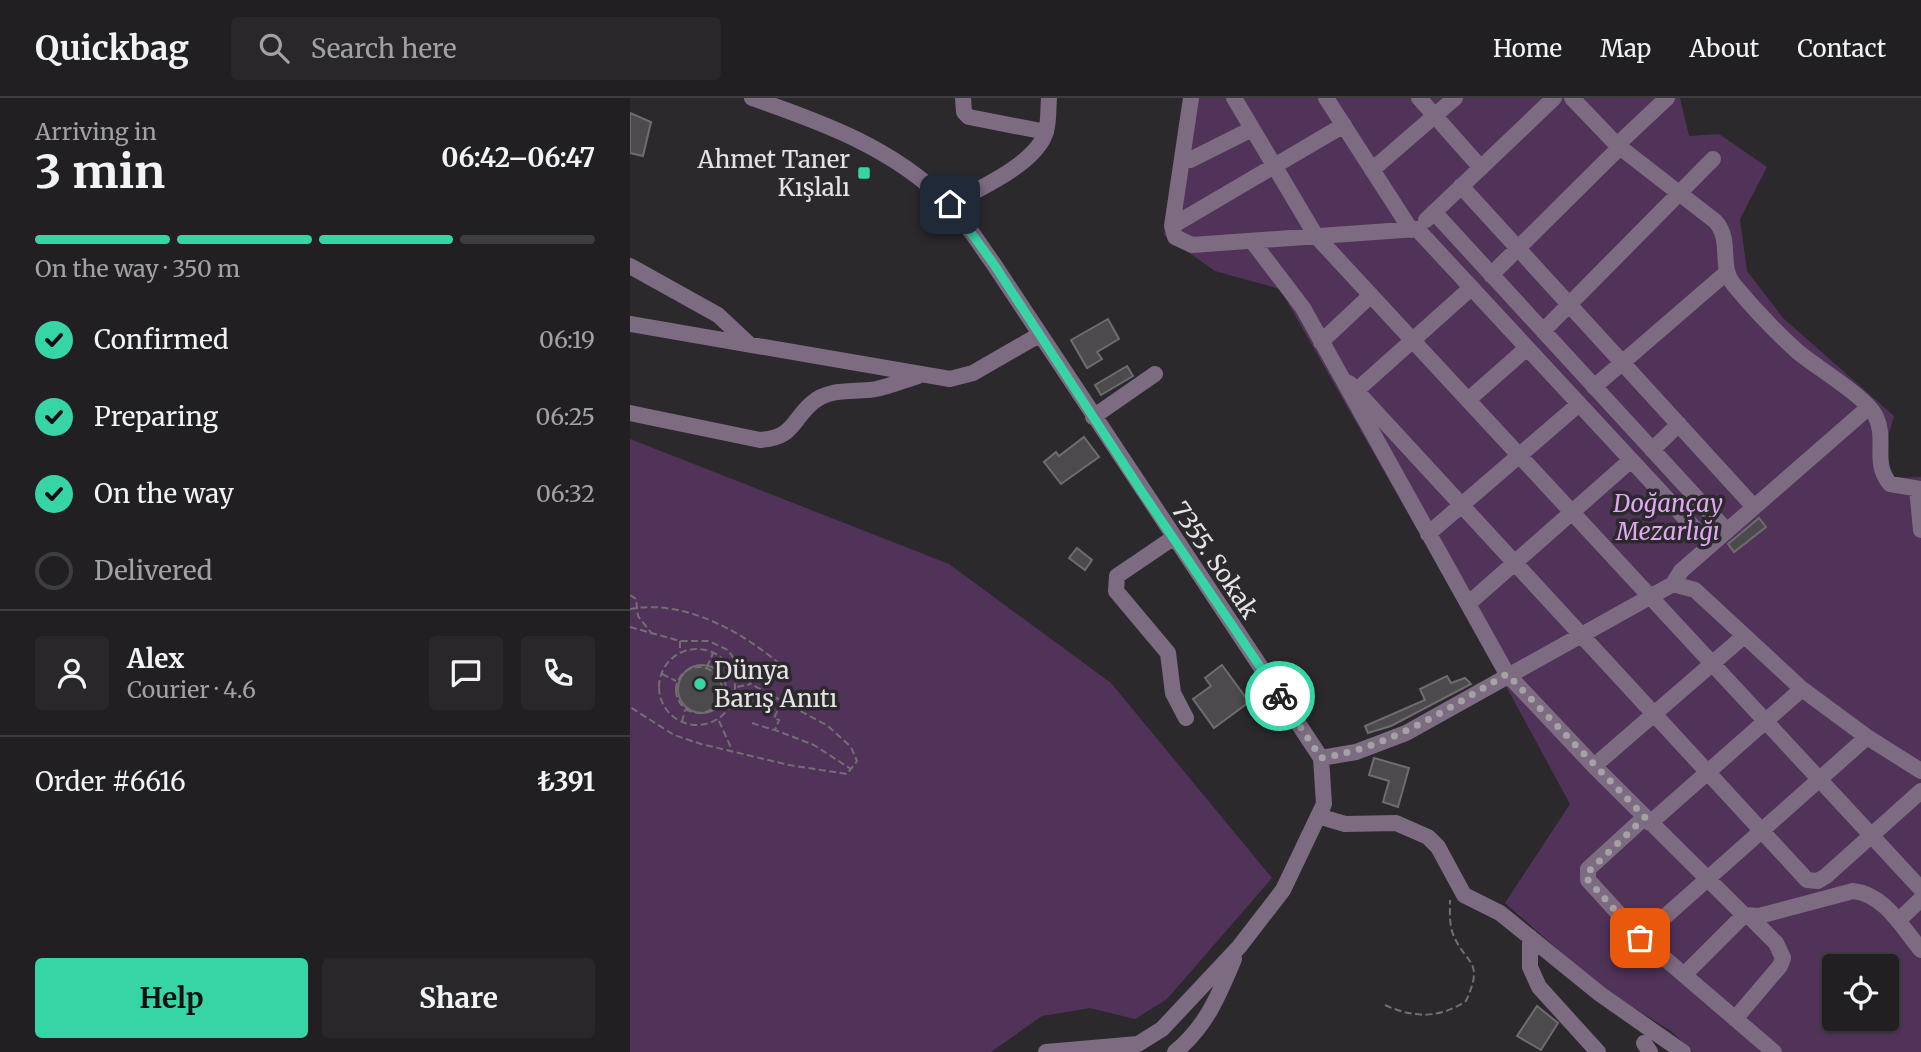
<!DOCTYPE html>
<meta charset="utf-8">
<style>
body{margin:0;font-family:Merriweather,serif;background:#29272a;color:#f1f3f6;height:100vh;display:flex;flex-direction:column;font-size:26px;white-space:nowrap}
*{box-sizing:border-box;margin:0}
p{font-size:23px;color:#a2a2a5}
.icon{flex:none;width:38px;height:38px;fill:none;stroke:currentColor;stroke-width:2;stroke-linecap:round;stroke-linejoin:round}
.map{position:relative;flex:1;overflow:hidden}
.drawer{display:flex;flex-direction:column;background:#211f22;width:630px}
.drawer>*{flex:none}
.tools{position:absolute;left:1192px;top:856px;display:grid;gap:14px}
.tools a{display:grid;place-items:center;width:77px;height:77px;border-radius:7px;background:#211f22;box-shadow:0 2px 5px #0004,0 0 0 2px #3e3d40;font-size:35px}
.pin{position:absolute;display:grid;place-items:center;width:60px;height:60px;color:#fff;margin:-30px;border-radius:14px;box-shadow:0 4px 10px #0006}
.courier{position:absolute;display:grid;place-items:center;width:70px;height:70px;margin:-35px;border:5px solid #37d4a6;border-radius:50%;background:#fff;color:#222;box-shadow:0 2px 9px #0007}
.headline em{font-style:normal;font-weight:700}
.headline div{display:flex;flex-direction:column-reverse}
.headline{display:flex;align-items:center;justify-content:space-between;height:119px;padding:0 35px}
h1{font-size:46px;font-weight:700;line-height:52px}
.bar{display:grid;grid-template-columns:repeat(4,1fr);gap:10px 7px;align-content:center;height:84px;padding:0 35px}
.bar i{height:9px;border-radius:5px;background:#3e3d40}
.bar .current{background:#37d4a6}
.bar p{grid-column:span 4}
.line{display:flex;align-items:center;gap:18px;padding:0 35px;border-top:2px solid #3e3d40}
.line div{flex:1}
.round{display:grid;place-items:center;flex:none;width:74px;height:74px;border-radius:7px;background:#29272a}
ol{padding:0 35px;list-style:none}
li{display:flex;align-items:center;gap:21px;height:77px}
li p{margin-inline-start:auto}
li .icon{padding:7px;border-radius:50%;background:#37d4a6;color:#111;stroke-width:4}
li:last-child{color:#a2a2a5}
li i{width:38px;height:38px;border:4px solid #3e3d40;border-radius:50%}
.action{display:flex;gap:14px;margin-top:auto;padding:14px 35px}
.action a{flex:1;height:80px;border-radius:7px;background:#37d4a6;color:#111;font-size:28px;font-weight:700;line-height:80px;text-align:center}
.action a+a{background:#29272a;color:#f1f3f6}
header{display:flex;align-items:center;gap:42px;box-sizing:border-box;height:98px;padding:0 35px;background:#211f22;border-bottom:2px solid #3e3d40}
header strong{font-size:33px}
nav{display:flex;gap:38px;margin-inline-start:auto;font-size:24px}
.search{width:490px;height:63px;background:#29272a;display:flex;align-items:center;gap:18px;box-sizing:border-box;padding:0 24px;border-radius:7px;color:#a2a2a5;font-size:26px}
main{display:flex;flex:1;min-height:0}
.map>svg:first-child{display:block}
.green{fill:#51335a;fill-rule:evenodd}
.building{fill:#4d4a4e;stroke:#6f6c6f;stroke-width:2}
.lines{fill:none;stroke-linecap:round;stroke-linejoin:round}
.path{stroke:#716f72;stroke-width:2;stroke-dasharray:7 3.5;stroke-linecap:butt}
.minor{stroke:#7d6b82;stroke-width:16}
.done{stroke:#a4a2a5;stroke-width:7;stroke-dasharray:0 12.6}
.route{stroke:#37d4a6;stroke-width:9}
.poi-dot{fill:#37d4a6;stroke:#2c292d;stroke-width:2.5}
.labels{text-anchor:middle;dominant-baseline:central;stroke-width:7;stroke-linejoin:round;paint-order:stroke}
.poi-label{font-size:24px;fill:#e4e3e5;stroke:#2c292d;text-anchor:end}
.park-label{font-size:24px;font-style:italic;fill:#e2a7f4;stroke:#2c292d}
.street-label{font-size:24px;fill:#e4e3e5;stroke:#2c292d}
</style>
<header>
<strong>Quickbag</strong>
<div class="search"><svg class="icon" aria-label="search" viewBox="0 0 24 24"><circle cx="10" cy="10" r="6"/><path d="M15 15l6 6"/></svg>Search here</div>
<nav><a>Home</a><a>Map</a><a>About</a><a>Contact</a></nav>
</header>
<main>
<section class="drawer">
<div class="headline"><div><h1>3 min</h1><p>Arriving in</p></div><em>06:42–06:47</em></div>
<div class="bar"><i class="current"></i><i class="current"></i><i class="current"></i><i></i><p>On the way · 350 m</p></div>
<ol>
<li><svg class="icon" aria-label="check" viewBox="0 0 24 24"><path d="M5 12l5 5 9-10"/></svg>Confirmed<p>06:19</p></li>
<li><svg class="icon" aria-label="check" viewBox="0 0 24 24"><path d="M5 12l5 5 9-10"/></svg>Preparing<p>06:25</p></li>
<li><svg class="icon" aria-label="check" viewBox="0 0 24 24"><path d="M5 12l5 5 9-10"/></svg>On the way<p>06:32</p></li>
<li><i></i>Delivered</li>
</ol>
<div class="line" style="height:126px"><a class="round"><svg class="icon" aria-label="person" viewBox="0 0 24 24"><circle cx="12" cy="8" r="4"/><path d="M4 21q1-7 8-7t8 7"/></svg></a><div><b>Alex</b><p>Courier · 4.6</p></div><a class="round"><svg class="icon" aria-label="chat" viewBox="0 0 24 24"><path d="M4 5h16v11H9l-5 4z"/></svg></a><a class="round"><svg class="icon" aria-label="phone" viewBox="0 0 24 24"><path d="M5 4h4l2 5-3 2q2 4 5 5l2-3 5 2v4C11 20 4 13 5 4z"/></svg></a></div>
<div class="line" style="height:91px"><div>Order #6616</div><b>₺391</b></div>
<div class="action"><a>Help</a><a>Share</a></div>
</section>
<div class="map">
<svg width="1291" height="954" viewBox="0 0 1291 954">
<rect width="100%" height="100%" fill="#2c292d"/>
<path class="green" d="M555 0H1050L1059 38 1089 36 1137 69 1110 121 1117 173 1153 220 1264 318 1256 346 1260 380 1291 379V954H1063L1041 933 972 890 875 805 940 706 865 568 650 191 585 173 534 137ZM1204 868H1256V920H1204Z
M0 341 319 466 481 585 642 780 537 901 505 921 460 910 412 918 361 954H0Z"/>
<path class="building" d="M0 15 21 24 13 58 0 55Z
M478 221 489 241 467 254 472 261 457 270 441 242Z
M497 268 503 278 471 297 465 287Z
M454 339 469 359 431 386 414 364 426 354 429 358Z
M1129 420 1136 429 1104 454 1098 446Z
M447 450 462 462 455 472 439 460Z
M592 567 619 604 584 630 563 601 581 588 575 580Z
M48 591a24 24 0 1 1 48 0a24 24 0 1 1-48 0Z
M817 578 821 585 835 580 841 586 761 628 738 635 735 628 795 602 790 591Z
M744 660 779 670 768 709 753 704 759 683 739 677Z
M907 908 928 925 911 952 887 938Z"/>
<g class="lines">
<path class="path" d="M0 497 6 501 8 518 22 536
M0 511C54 501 111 533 151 567L134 590
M0 529 50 543H79L98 552 121 586 198 628 221 649 227 663 217 676 159 667 71 646 44 637 0 609
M50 543V554
M29 589a38 38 0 1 1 76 0a38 38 0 1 1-76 0Z
M46 592a23 23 0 1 1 46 0a23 23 0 1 1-46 0Z
M77 569 83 555
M32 576 46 583
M107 589 121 586
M144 598 143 601 151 605 144 620 149 622 145 632 184 647 221 671
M92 599 102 602
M89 623 102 652
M52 624 55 612
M122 625 144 632
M755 907C783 920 809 921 836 903 855 861 836 868 823 836 819 826 820 813 820 802"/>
<path class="minor" d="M122 0C194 25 263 50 318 105 335 122 349 146 363 165L691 660 694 706 653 792 609 849 532 931 508 946 416 954
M333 0 334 14 339 19 416 34
M561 0 542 128 545 139 562 147 787 131 1080 447
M604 0 686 138 1291 791
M696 0 781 132
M789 0 851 70
M942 0 987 47 1085 123C1103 142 1088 168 1104 187 1123 210 1146 234 1168 254 1186 269 1238 300 1246 319 1257 342 1242 365 1260 386L1291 391
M987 47 1037 0
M552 62H560L622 31
M742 72 825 0
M831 88 1124 409
M320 106C347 92 408 65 416 33 419 23 418 11 419 0
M804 114 1097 433
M796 122 924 0
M542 128 714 27
M622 143 673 210 877 576 964 668 1114 817 1129 818 1223 793C1254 796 1272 829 1291 852
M0 168 88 217 120 247
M861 177 990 49
M0 226 320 281 343 275 409 237
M913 233 1083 61
M691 244 741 197
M719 285 1177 782 1188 783 1196 778 1291 693
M964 289 1096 175
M727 292 841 190
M838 302 897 250
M0 315 130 342C165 339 161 323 182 305 200 289 225 295 246 291 260 288 275 282 288 278
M463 319 525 276
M1022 352 1049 326
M1287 391 1291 432
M798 436 949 306
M543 440 487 478 486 493 538 555 543 595 556 620
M1043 486 1065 492 1172 591 1237 639 1291 673
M838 506 1001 362
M691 660 726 654 776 635 1043 486 1051 473 1239 309
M964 668 1114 538
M688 718 715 726 766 725 798 739 808 749 834 797 870 815 970 896 1053 954
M1015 719 958 771V782L1011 840 1144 954
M1020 725 1172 591
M1268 823 1291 801
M900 839V869L909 889 968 954
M1011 840 1237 639
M1054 877 1114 817
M1105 921 1150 868 1153 860 1146 845 1120 819
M1014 945 1020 954
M545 954C576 929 589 897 604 861"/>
</g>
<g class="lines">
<path class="done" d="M650 598 691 660C761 649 817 611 877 576L1015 719 956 776 958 782 1010 840"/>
<path class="route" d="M320 106 363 165 512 394 650 598"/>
</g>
<g class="poi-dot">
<rect x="227" y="68" width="14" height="14" rx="3.5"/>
<circle cx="70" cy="586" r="7"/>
</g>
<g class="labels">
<g class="poi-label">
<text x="220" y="61">Ahmet Taner<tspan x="220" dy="28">Kışlalı</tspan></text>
<text x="84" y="572" text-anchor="start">Dünya<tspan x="84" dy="28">Barış Anıtı</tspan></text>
</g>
<g class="park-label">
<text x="1038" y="405">Doğançay<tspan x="1038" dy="28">Mezarlığı</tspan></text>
</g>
<g class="street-label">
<text transform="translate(585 462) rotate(56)">7355. Sokak</text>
</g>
</g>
</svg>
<div class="tools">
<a><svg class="icon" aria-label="locate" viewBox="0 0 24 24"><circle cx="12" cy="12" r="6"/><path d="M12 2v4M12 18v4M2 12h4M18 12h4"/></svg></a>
</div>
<div class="pin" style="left:1010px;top:840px;background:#ea580c"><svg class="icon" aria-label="bag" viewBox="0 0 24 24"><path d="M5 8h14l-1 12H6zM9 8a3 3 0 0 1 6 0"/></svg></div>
<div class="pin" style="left:320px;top:106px;background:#1f2937"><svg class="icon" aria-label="home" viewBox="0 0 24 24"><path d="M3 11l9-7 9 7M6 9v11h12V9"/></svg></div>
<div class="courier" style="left:650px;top:598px"><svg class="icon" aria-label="bike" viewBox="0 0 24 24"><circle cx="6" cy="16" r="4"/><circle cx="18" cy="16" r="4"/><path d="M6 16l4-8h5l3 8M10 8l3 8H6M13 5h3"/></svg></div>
</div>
</main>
